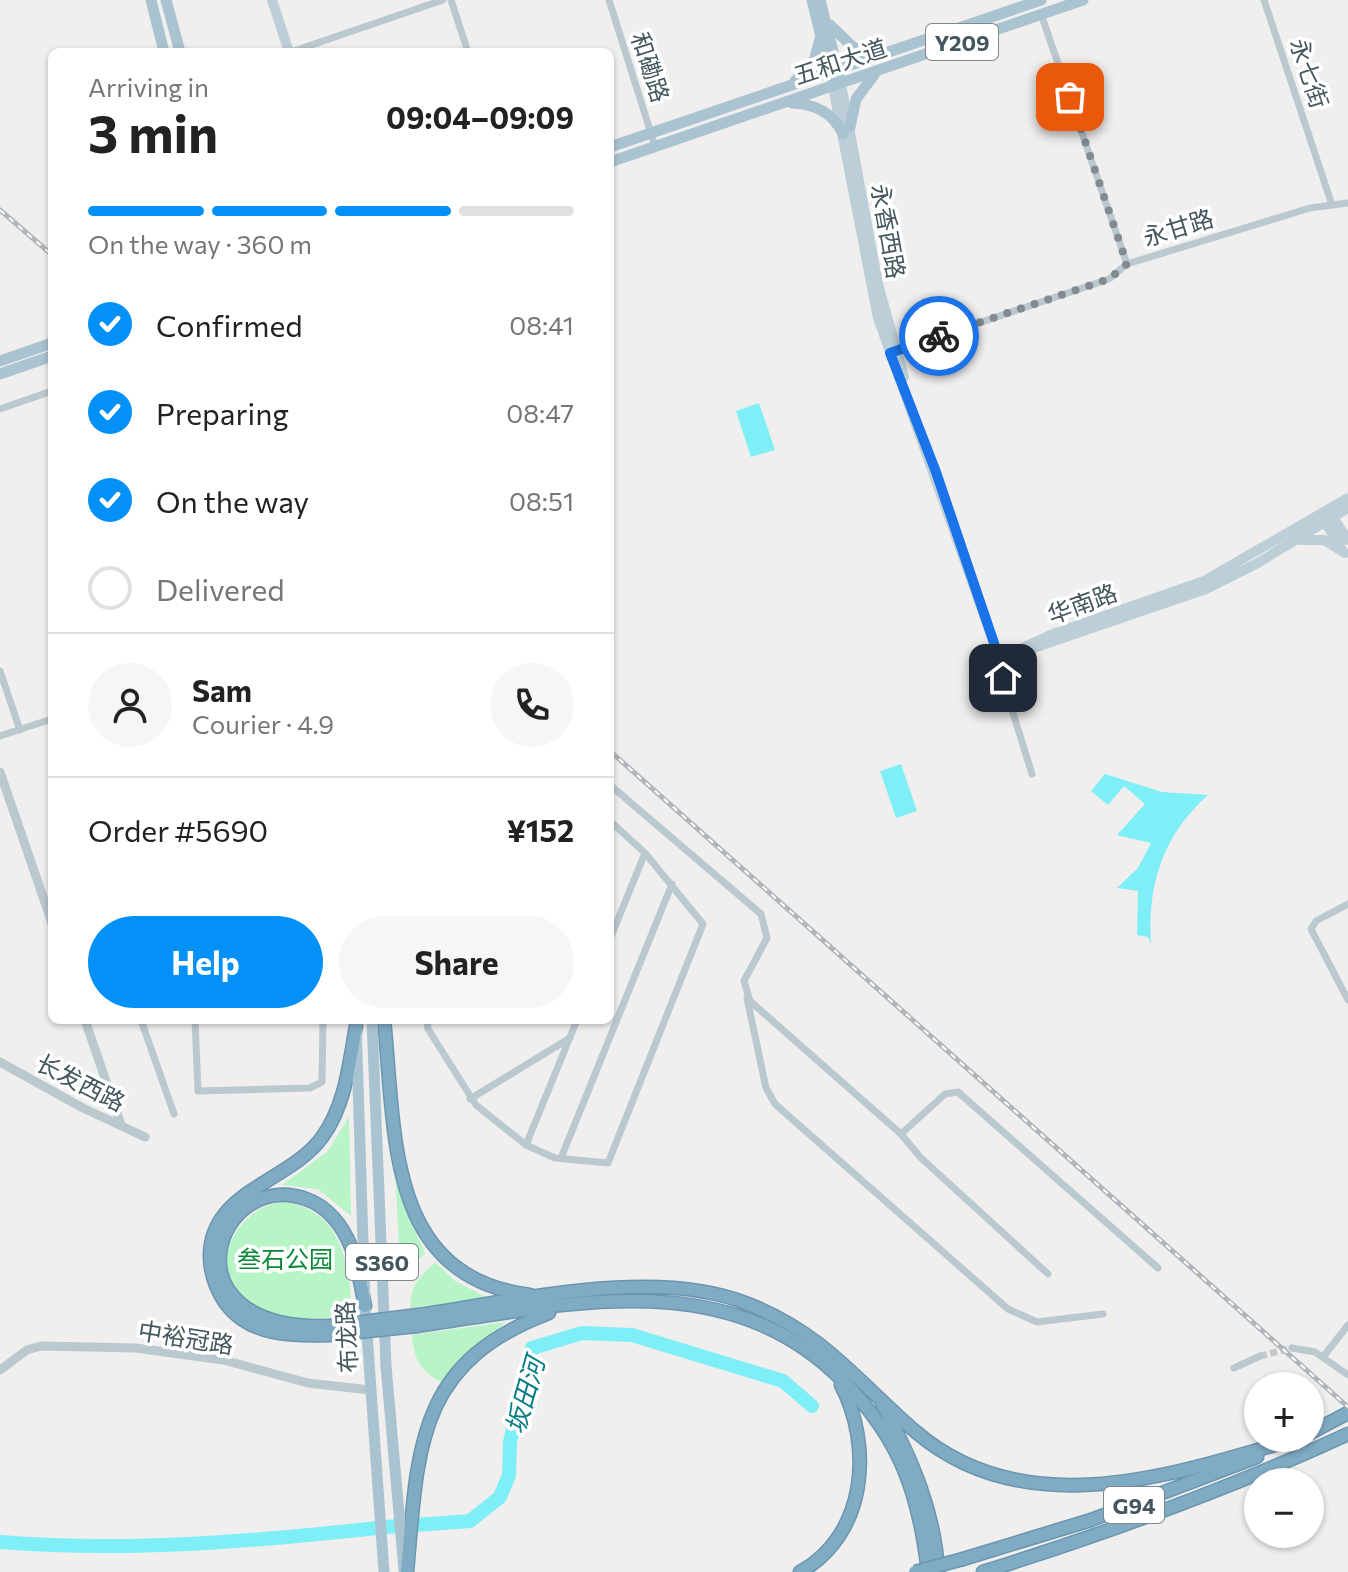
<!DOCTYPE html>
<meta charset="utf-8">
<style>
body{margin:0;font-family:Commissioner,"Noto Sans SC",sans-serif;background:#f6f6f6;color:#222;height:100vh;display:flex;flex-direction:column;font-size:30px;white-space:nowrap}
*{box-sizing:border-box;margin:0}
p{font-size:26px;color:#767676}
.icon{flex:none;width:44px;height:44px;fill:none;stroke:currentColor;stroke-width:2;stroke-linecap:round;stroke-linejoin:round}
.map{position:relative;flex:1;overflow:hidden}
.drawer{position:absolute;left:48px;top:48px;width:566px;height:976px;display:flex;flex-direction:column;background:#fff;border-radius:12px;box-shadow:0 2px 6px #0004}
.drawer>*{flex:none}
.buttons{position:absolute;left:1244px;top:1372px;display:grid;gap:16px}
.buttons a{display:grid;place-items:center;width:80px;height:80px;border-radius:50%;background:#fff;box-shadow:0 2px 6px #0004;font-size:40px}
.pin{position:absolute;display:grid;place-items:center;width:68px;height:68px;color:#fff;margin:-34px;border-radius:16px;box-shadow:0 4px 12px #0006}
.courier{position:absolute;display:grid;place-items:center;width:80px;height:80px;margin:-40px;border:6px solid #1a73e8;border-radius:50%;background:#fff;color:#222;box-shadow:0 2px 10px #0007}
.headline em{font-style:normal;font-weight:700}
.headline div{display:flex;flex-direction:column-reverse}
.headline{display:flex;align-items:center;justify-content:space-between;height:136px;padding:0 40px}
h1{font-size:52px;font-weight:700;line-height:60px}
.bar{display:grid;grid-template-columns:repeat(4,1fr);gap:12px 8px;align-content:center;height:96px;padding:0 40px}
.bar i{height:10px;border-radius:6px;background:#e0e0e0}
.bar .selected{background:#0391f7}
.bar p{grid-column:span 4}
.line{display:flex;align-items:center;gap:20px;padding:0 40px;border-top:2px solid #e0e0e0}
.line div{flex:1}
.round{display:grid;place-items:center;flex:none;width:84px;height:84px;border-radius:42px;background:#f6f6f6}
ol{padding:0 40px;list-style:none}
li{display:flex;align-items:center;gap:24px;height:88px}
li p{margin-inline-start:auto}
li .icon{padding:8px;border-radius:50%;background:#0391f7;color:#fff;stroke-width:4}
li:last-child{color:#767676}
li i{width:44px;height:44px;border:4px solid #e0e0e0;border-radius:50%}
.primary-button{display:flex;gap:16px;margin-top:auto;padding:16px 40px}
.primary-button a{flex:1;height:92px;border-radius:48px;background:#0391f7;color:#fff;font-size:32px;font-weight:700;line-height:92px;text-align:center}
.primary-button a+a{background:#f6f6f6;color:#222}
.map>svg:first-child{display:block}
.green{fill:#b7f4c6}
.water{fill:#7eeff7}
.lines{fill:none;stroke-linecap:round;stroke-linejoin:round}
.river{stroke:#7eeff7;stroke-width:14}
.minor-tunnel{stroke:#c6c8ca;stroke-width:7;stroke-dasharray:7 3.5;stroke-linecap:butt}
.motorway-casing{stroke:#6b96af;stroke-width:15}
.minor{stroke:#bac9cf;stroke-width:7}
.tertiary{stroke:#bac9cf;stroke-width:9}
.secondary{stroke:#bcced8;stroke-width:10}
.primary{stroke:#aac3d1;stroke-width:11}
.motorway{stroke:#80abc4;stroke-width:12}
.rail-casing{stroke:#afb5ba;stroke-width:5}
.rail{stroke:#fff;stroke-width:2;stroke-dasharray:6;stroke-linecap:butt}
.motorway-bridge-casing{stroke:#6b96af;stroke-width:15;stroke-linecap:butt}
.motorway-bridge{stroke:#80abc4;stroke-width:12}
.done{stroke:#818b90;stroke-width:8;stroke-dasharray:0 14.4}
.route{stroke:#1a73e8;stroke-width:10}
.labels{text-anchor:middle;dominant-baseline:central;stroke-width:7;stroke-linejoin:round;paint-order:stroke}
.shield{fill:#fff;stroke:#7c898e;stroke-width:2}
.shield-label{font-size:22px;font-weight:bold;fill:#44565e}
.street-label{font-size:24px;fill:#44565e;stroke:#fff}
.park-label{font-size:24px;fill:#0b8938;stroke:#fff}
.water-label{font-size:26px;font-style:italic;fill:#057c84;stroke:#fff}
</style>
<div class="map">
<svg width="1348" height="1572" viewBox="0 0 1348 1572">
<rect width="100%" height="100%" fill="#f1eeee"/>
<path class="green" d="M349 1117 351 1216 318 1189 282 1185 327 1152Z
M395 1171 404 1207 425 1253 401 1279Z
M285 1202C336 1210 347 1252 351 1297L329 1318C300 1319 271 1319 246 1300 202 1267 240 1204 285 1202Z
M435 1262 455 1281 488 1298 410 1308C411 1285 419 1277 435 1262Z
M506 1322 471 1349 441 1382C418 1369 415 1360 412 1335Z"/>
<path class="water" d="M759 403 775 450 751 457 736 411Z
M901 764 917 811 896 818 880 771Z
M1105 774 1162 792 1208 795C1163 835 1147 885 1151 944L1148 937 1137 935 1138 891 1117 888 1138 868 1151 843 1117 835 1145 804 1124 786 1108 805 1091 791Z"/>
<g class="lines">
<path class="river" d="M415 1525 470 1521 500 1497 509 1475 510 1442 532 1348 582 1333 632 1335 783 1381 812 1406
M0 1542C134 1553 271 1540 405 1525"/>
<path class="minor-tunnel" d="M1260 1356 1292 1348"/>
<defs>
<path id="motorway" d="M384 1020C396 1132 385 1277 530 1295
M418 1315C515 1301 656 1266 748 1304 823 1333 858 1382 916 1432 1026 1526 1176 1474 1298 1438
M330 1326C159 1332 216 1167 306 1199 327 1206 343 1226 351 1247 358 1265 361 1287 365 1306
M417 1326C564 1305 727 1262 844 1382 900 1439 919 1493 928 1572
M329 1335C290 1336 248 1336 224 1301 215 1287 210 1271 210 1255 211 1190 291 1182 323 1136 346 1103 349 1064 356 1026
M882 1404C911 1457 935 1512 938 1572
M1310 1433 1348 1413
M963 1559 1091 1520 1257 1457
M407 1572C418 1448 416 1363 549 1313
M800 1572C867 1535 873 1446 841 1385
M983 1572C1107 1533 1230 1489 1348 1434"/>
</defs>
<use href="#motorway" class="motorway-casing"/>
<path class="minor" d="M451 0 468 52
M609 0 655 146
M1264 0 1332 205
M1041 14 1127 264
M291 52 443 0
M896 351 1109 279 1127 264 1310 208 1348 203
M0 409 52 391
M0 671 20 730
M1008 697 1032 774
M0 736 52 719
M610 785 761 914 767 938 744 981 750 1001 901 1134 920 1157 1048 1274
M1348 904 1316 921 1311 929 1348 1000
M610 939 645 853
M747 998 766 1088 775 1104 1008 1309 1037 1322 1103 1314
M141 1020 174 1114
M195 1020 198 1091 310 1088 322 1082 323 1020
M427 1020 428 1029 476 1105 526 1145 555 1158 608 1163 703 924 645 853 610 821
M470 1099 570 1038
M901 1134 945 1094 958 1092 1158 1268
M526 1145 577 1020
M561 1158 672 884
M1292 1348 1315 1352 1348 1375
M1323 1357 1348 1325
M1234 1368 1260 1356"/>
<path class="tertiary" d="M0 772 52 923
M85 1020 121 1125
M0 1062 81 1107 145 1137
M0 1370 27 1350 41 1346 136 1348 223 1360 308 1383 370 1390"/>
<path class="secondary" d="M272 0 289 52
M841 84 878 284 904 377
M833 87 878 318 994 643 1008 697
M1329 512 1348 540
M1322 517 1341 548
M1300 540H1324L1345 553
M1004 658 1206 589 1256 564 1348 508
M998 659 1053 634 1204 581 1348 498"/>
<path class="primary" d="M151 0 164 52
M166 0 180 52
M812 0 831 78
M820 0 839 75
M830 25 854 48 882 52
M795 81 814 61 820 39
M792 103C816 104 833 113 843 134
M850 127 856 99 874 75
M610 147 1041 0
M610 162 1083 0
M0 361 52 343
M0 374 52 356
M356 1020 365 1306 384 1572
M372 1020 386 1366 404 1570"/>
<use href="#motorway" class="motorway"/>
<defs>
<path id="rail" d="M0 210 52 255
M610 751 1348 1407"/>
</defs>
<use href="#rail" class="rail-casing"/>
<use href="#rail" class="rail"/>
<defs>
<path id="motorway-bridge" d="M330 1326 418 1315
M329 1335 417 1326
M915 1572 963 1559"/>
</defs>
<use href="#motorway-bridge" class="motorway-bridge-casing"/>
<use href="#motorway-bridge" class="motorway-bridge"/>
</g>
<g class="lines">
<path class="done" d="M939 336 1109 279 1127 264 1070 97"/>
<path class="route" d="M939 336 890 353 936 472 994 643 1003 678"/>
</g>
<g class="labels">
<g class="shield">
<rect x="926" y="24" width="72" height="36" rx="6"/>
<rect x="346" y="1244" width="72" height="36" rx="6"/>
<rect x="1104" y="1487" width="60" height="36" rx="6"/>
</g>
<g class="shield-label">
<text x="962" y="42">Y209</text>
<text x="382" y="1262">S360</text>
<text x="1134" y="1505">G94</text>
</g>
<g class="street-label">
<text transform="translate(840 61) rotate(-18)">五和大道</text>
<text transform="translate(651 67) rotate(72)">和磡路</text>
<text transform="translate(1310 73) rotate(72)">永七街</text>
<text transform="translate(1178 227) rotate(-17)">永甘路</text>
<text transform="translate(889 231) rotate(80)">永香西路</text>
<text transform="translate(1082 603) rotate(-20)">华南路</text>
<text transform="translate(81 1082) rotate(27)">长发西路</text>
<text transform="translate(186 1337) rotate(9)">中裕冠路</text>
<text transform="translate(346 1337) rotate(-93)">布龙路</text>
</g>
<g class="park-label">
<text x="285" y="1258">叁石公园</text>
</g>
<g class="water-label">
<text transform="translate(524 1395) rotate(-74)">坂田河</text>
</g>
</g>
</svg>
<div class="buttons">
<a>+</a>
<a>−</a>
</div>
<div class="pin" style="left:1070px;top:97px;background:#ea580c"><svg class="icon" aria-label="bag" viewBox="0 0 24 24"><path d="M5 8h14l-1 12H6zM9 8a3 3 0 0 1 6 0"/></svg></div>
<div class="pin" style="left:1003px;top:678px;background:#1f2937"><svg class="icon" aria-label="home" viewBox="0 0 24 24"><path d="M3 11l9-7 9 7M6 9v11h12V9"/></svg></div>
<div class="courier" style="left:939px;top:336px"><svg class="icon" aria-label="bike" viewBox="0 0 24 24"><circle cx="6" cy="16" r="4"/><circle cx="18" cy="16" r="4"/><path d="M6 16l4-8h5l3 8M10 8l3 8H6M13 5h3"/></svg></div>
<section class="drawer">
<div class="headline"><div><h1>3 min</h1><p>Arriving in</p></div><em>09:04–09:09</em></div>
<div class="bar"><i class="selected"></i><i class="selected"></i><i class="selected"></i><i></i><p>On the way · 360 m</p></div>
<ol>
<li><svg class="icon" aria-label="check" viewBox="0 0 24 24"><path d="M5 12l5 5 9-10"/></svg>Confirmed<p>08:41</p></li>
<li><svg class="icon" aria-label="check" viewBox="0 0 24 24"><path d="M5 12l5 5 9-10"/></svg>Preparing<p>08:47</p></li>
<li><svg class="icon" aria-label="check" viewBox="0 0 24 24"><path d="M5 12l5 5 9-10"/></svg>On the way<p>08:51</p></li>
<li><i></i>Delivered</li>
</ol>
<div class="line" style="height:144px"><a class="round"><svg class="icon" aria-label="person" viewBox="0 0 24 24"><circle cx="12" cy="8" r="4"/><path d="M4 21q1-7 8-7t8 7"/></svg></a><div><b>Sam</b><p>Courier · 4.9</p></div><a class="round"><svg class="icon" aria-label="phone" viewBox="0 0 24 24"><path d="M5 4h4l2 5-3 2q2 4 5 5l2-3 5 2v4C11 20 4 13 5 4z"/></svg></a></div>
<div class="line" style="height:104px"><div>Order #5690</div><b>¥152</b></div>
<div class="primary-button"><a>Help</a><a>Share</a></div>
</section>
</div>
